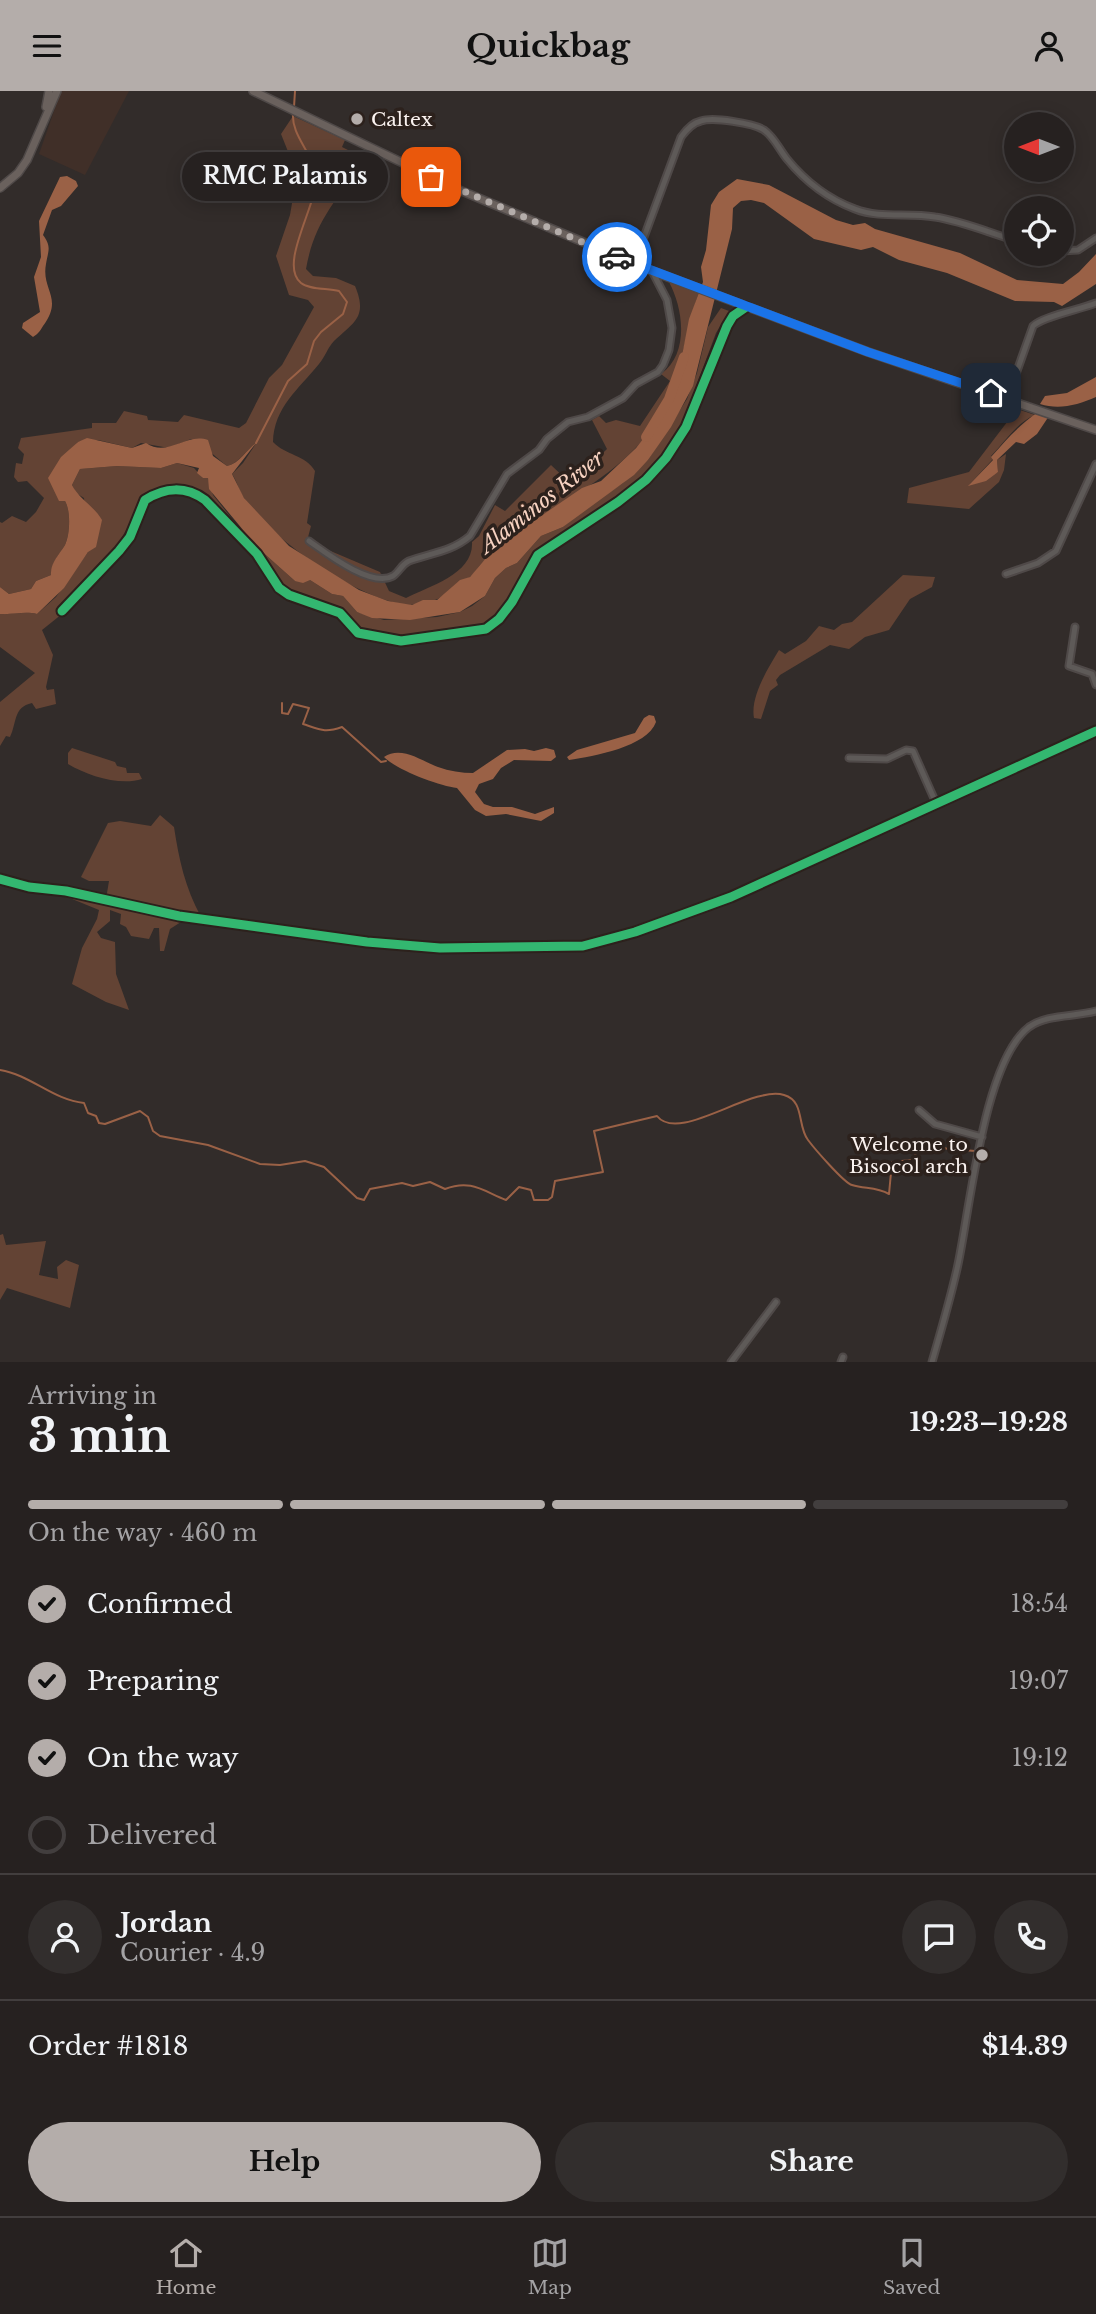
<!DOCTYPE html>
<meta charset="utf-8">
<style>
body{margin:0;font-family:"Libre Baskerville",serif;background:#322e2d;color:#f1f3f6;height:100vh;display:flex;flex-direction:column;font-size:26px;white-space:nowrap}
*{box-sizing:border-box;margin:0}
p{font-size:23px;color:#a4a3a5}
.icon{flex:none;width:38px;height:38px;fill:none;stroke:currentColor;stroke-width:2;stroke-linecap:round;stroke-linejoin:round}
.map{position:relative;height:1271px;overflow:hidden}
.drawer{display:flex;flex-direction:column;background:#262120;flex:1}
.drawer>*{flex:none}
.needle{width:46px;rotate:270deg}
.buttons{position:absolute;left:1004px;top:21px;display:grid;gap:14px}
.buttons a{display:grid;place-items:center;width:70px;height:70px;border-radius:50%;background:#262120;box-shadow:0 4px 18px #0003,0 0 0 2px #423e3e;font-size:35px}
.pin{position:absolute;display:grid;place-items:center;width:60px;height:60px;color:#fff;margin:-30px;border-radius:14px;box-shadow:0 4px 10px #0006}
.courier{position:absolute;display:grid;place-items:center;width:70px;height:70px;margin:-35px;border:5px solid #1a73e8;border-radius:50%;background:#fff;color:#222;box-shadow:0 2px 9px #0007}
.bubble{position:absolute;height:49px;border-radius:24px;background:#262120;box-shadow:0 4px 18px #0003,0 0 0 2px #423e3e;font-size:23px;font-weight:800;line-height:49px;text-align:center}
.head em{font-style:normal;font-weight:800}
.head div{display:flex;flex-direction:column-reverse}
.head{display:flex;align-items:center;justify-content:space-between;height:119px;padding:0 28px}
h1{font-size:46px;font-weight:800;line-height:52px}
.bar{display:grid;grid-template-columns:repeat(4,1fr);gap:10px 7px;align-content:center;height:84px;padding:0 28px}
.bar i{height:9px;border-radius:5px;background:#423e3e}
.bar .on{background:#b4adaa}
.bar p{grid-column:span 4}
.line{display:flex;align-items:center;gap:18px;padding:0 28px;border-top:2px solid #423e3e}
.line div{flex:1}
.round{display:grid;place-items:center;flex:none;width:74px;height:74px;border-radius:37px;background:#322e2d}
ol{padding:0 28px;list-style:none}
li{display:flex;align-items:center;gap:21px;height:77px}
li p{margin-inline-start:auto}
li .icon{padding:7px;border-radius:50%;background:#b4adaa;color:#111;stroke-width:4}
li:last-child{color:#a4a3a5}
li i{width:38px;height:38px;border:4px solid #423e3e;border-radius:50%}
.button{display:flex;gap:14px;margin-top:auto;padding:14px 28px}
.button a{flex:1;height:80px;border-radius:42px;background:#b4adaa;color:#111;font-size:28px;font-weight:800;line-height:80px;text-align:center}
.button a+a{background:#322e2d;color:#f1f3f6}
header{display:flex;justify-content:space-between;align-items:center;height:91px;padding:0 28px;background:#b4adaa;color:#111;font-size:32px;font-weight:800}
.tabs{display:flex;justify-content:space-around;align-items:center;height:98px;border-top:2px solid #423e3e;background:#262120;font-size:19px;color:#a4a3a5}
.tabs a{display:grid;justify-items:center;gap:4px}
.tabs .on{color:#b4adaa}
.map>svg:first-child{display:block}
.built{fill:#402f28}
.green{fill:#634334}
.water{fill:#9a6146}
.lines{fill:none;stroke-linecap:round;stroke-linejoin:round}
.stream{stroke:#9a6146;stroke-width:2}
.river{stroke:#9a6146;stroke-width:10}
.minor-casing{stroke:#4f4948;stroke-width:9}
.major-casing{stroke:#4f4948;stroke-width:10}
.minor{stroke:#5e5a58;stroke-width:5}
.major{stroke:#6a615d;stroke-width:7}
.cycleway-casing{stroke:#2c211c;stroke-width:13}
.cycleway{stroke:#33b770;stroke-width:9}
.done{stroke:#b4adaa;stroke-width:7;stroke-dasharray:0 12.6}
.route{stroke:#1a73e8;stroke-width:9}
.poi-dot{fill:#b4adaa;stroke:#2c211c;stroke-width:2.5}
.labels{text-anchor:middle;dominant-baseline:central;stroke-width:7;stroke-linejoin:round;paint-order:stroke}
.poi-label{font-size:19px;fill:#faf2ef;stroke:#2c211c;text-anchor:start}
.water-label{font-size:21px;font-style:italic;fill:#f7d2c1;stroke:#2c211c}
</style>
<header><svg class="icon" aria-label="menu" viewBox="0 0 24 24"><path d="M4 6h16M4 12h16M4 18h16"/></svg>Quickbag<svg class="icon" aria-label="person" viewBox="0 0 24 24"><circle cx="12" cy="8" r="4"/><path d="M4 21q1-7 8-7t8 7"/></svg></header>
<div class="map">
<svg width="1096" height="1271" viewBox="0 0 1096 1271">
<rect width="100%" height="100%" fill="#322c2a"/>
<path class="built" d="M61 0H129L85 84 39 63Z"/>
<path class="green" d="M293 25 345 49 342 56 348 59V67L362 74C335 110 314 132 306 178L313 185 336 187 355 195C368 226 354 231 334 250 328 256 325 266 319 273 299 298 274 316 273 351 285 364 306 364 315 380L307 432 311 435 307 450 380 481 389 500 406 507C430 495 474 483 472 451L479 445 495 414 505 420 551 374 571 393 607 358 592 329 599 325 606 332 616 329 640 335 670 290 661 283C690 262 683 217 669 191L699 202C682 245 683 292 656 332 622 382 569 406 520 439 508 447 494 459 484 470 479 474 475 482 470 486 466 489 460 489 456 493 450 498 442 507 435 509 431 510 413 514 410 514 361 511 270 448 244 407 239 400 237 390 232 383L243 372 255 354C244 360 240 372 227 375 213 364 207 356 191 348L169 357 141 352 132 357 98 349 78 351 71 359 65 410C71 420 70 444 65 454 59 464 51 472 51 484L36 490 31 498 9 503 0 496V431L2 432 12 425 26 431 36 421 44 407 27 390 18 391 14 386 16 372 22 373 24 363 18 357 21 347 92 337V332H116L124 320 147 325 148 329 178 331 184 324 239 337 246 332 269 287 282 274 314 216 308 209 289 204 276 165 290 124 297 83 281 43Z
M721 217 729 220 716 242 680 338 665 361 642 387 618 408 545 457 510 511 498 527 486 536 405 549 361 541 341 520 288 502 264 468 203 404 192 400 168 397 144 408 117 455 76 503 67 519 42 539 53 564 46 596 47 599 54 598 56 613 36 618 32 612C13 616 17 632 10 646L6 645 0 655V611L35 582 0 556V523C13 524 24 520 37 523L56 506 88 461 84 407 76 402 72 394 80 378 117 375 161 377 177 372 194 377 203 387H208L213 404 237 434 247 441 258 457 295 490 310 489 332 503 343 505 357 521 384 529 437 526 460 521 472 515 485 505 495 487 506 477 517 472 541 445 563 436 590 414 623 392 648 369 687 308 697 282 708 236Z
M1017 318 1035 324C1016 332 1005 351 991 365L993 368 969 394 998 381 997 369 1006 363 1004 379 999 391 969 418 907 412 909 397 969 381Z
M903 484 935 486 932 496 910 508 889 539 865 546 849 558 830 554 780 584 776 589 778 594 770 600 761 628 754 627C750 606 768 577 779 559L785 563 806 550 819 535 834 539 842 533 852 531Z
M72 657 115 671 117 675 126 677 127 682H139L142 688C120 695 88 685 68 673V662Z
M160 724 174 736C179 769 185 796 201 826L106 808 109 790H89L81 786 108 732 120 730 151 735Z
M63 801 109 815 184 829 170 838 164 860H160L159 837H154L149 848 131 845 126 836 120 833 121 823 110 819V830L97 841 101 847 115 851 116 883 129 919 106 911 72 893 82 857 97 828 99 819 60 803Z
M3 1143 6 1154 46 1150 39 1184 58 1188 57 1176 66 1169 79 1174 70 1217 7 1197 0 1209V1144Z"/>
<path class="water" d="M67 85 76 90 78 95 61 115 52 119 43 144C52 156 48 160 46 173 41 199 64 207 43 235 40 240 38 243 33 246L22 237 23 232 40 221 34 186 41 166 39 130 60 86Z
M737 88 769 94 836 129 853 134 865 132 875 138 960 162 1017 189 1063 193 1079 181 1096 163V193L1062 215 1054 211 1015 210 947 182 899 169 873 156 861 159 814 148 764 112 751 109 741 110 733 117 732 138 693 295 671 336 648 369 634 384 563 436 541 445 517 472 506 477 495 487 485 505 460 521 410 529 372 527 357 521 343 505 332 503 310 489 303 492 295 490 258 457 209 398 208 387H203L197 382 199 377 177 372 161 377 117 375 80 378 72 394C79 408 94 415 102 429L96 456 88 461 64 497 37 523C24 520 13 524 0 523V496L9 503 31 498 36 490 51 484C50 472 59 464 65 454 70 444 71 420 65 410H59L48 387 61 366 78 351 87 347 132 357 146 352C168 367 186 341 208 349L213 365 227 375C240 372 246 359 256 352L232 383 244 407 289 455 359 499 388 510 412 514 423 509H437L460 489 470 486 486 467 519 440 582 397 601 390 636 357 657 330 676 296 689 228 703 191 701 176 706 159 711 114 719 101Z
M1096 286V306C1078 314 1059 319 1040 313L1045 305 1067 302Z
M1038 321 1049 325 1037 343 1024 353 1016 351 997 369 998 381 986 390 968 395 993 369 991 366C1007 348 1018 335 1038 321Z
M649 624 654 625 656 631C647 656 594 665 569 669L567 666 577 659 635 642 644 627Z
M546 657 554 659 556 666 551 670 514 669 501 677 493 688 479 693 475 701 484 713 493 716H512L535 723 554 716V722L541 730 506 723 486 725 475 719 457 697C439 695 397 679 384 666 401 654 422 670 438 676 449 680 462 682 473 682L507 659 525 658 534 660Z"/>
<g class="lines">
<path class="stream" d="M294 16 295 0
M256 352 288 290 307 273 314 250 321 241 343 223 347 211 339 200C328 197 310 199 301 192 278 174 317 114 316 88 315 63 291 46 293 22
M282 612V622L288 623 293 613 309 617 303 633C321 639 325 642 342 636L381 671 386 670
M0 979C31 984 53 1009 84 1012L88 1022 96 1025 99 1032 105 1033 140 1020 148 1026 153 1040 160 1045 208 1054 260 1073 280 1074 305 1070 324 1076 357 1107 364 1109 370 1098 402 1092 413 1095 430 1091 445 1098C471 1088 483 1100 506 1109L519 1096 531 1099 534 1109H548L552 1106 555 1090 603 1081 594 1040 657 1025C679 1053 751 994 784 1004 805 1010 797 1035 808 1049 814 1057 844 1092 852 1094 865 1098 876 1096 889 1103L892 1071 912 1069 919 1058 928 1056 975 1060"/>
<path class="river" d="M646 346 669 308 684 266"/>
<defs>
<path id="minor" d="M1062 160 1078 159 1096 147
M634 173 681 46C686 39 692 32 701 30 713 26 753 32 764 39 774 46 779 58 787 68 805 90 828 108 855 118 881 128 908 121 935 126 962 130 990 142 1017 150
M1007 308 1033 235C1044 225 1079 219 1096 212
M309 450C326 462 371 497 393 485 399 481 402 473 409 470 431 462 451 461 470 445L507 383 539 359 547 348 568 331 588 326 623 307 636 293 658 281 663 274 669 259 672 237 667 209 652 180
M1006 483 1038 472 1056 460 1096 373
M62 520 119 460 130 446 145 409C165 396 186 395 205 409L257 463 279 497 289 504 340 522 358 542 401 550 486 538 499 528 512 511 538 464 618 411 646 389 666 367 686 336 727 235 733 225 746 216
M1075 536 1069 575 1092 583 1096 594
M849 667 887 668 906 659 913 660 936 712
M0 788 29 796 66 800 179 825 367 851 440 857 583 855 635 841 731 806 1096 640
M919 1019 935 1033 982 1046
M731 1271 776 1211
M841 1271 843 1266
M932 1271C941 1240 950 1209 957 1178 970 1121 983 971 1029 936 1047 923 1075 926 1096 920"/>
<path id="major" d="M253 0 457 98 652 180 868 261 1096 339
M46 16 49 0
M0 97 18 82 27 69 57 0"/>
</defs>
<use href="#minor" class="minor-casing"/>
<use href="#major" class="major-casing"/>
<use href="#minor" class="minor"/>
<use href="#major" class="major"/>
<defs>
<path id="cycleway" d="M62 520 119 460 130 446 145 409C165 396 186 395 205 409L257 463 279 497 289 504 340 522 358 542 401 550 486 538 499 528 512 511 538 464 618 411 646 389 666 367 686 336 727 235 733 225 746 216
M0 788 29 796 66 800 179 825 367 851 440 857 583 855 635 841 731 806 1096 640"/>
</defs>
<use href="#cycleway" class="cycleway-casing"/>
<use href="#cycleway" class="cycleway"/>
</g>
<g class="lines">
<path class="done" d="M431 86 617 166"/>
<path class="route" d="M617 166 868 261 991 302"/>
</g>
<g class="poi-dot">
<circle cx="357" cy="28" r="7"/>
<circle cx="982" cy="1064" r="7"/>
</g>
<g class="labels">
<g class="poi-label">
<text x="371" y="28">Caltex</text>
<text x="968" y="1053" text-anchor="end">Welcome to<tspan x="968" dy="22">Bisocol arch</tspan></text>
</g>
<g class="water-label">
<text transform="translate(542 411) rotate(-38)">Alaminos River</text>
</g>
</g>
</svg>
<div class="buttons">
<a><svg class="needle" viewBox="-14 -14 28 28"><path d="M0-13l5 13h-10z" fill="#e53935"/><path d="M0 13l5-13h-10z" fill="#a4a3a5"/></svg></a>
<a><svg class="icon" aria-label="locate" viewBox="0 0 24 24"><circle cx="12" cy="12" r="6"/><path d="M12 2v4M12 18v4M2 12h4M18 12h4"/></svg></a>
</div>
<div class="pin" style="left:431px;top:86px;background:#ea580c"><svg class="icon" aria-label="bag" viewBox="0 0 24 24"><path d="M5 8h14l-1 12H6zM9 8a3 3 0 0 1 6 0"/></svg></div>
<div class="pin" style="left:991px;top:302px;background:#1f2937"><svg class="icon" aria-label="home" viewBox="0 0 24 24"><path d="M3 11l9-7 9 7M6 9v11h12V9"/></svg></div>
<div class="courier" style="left:617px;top:166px"><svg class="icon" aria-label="car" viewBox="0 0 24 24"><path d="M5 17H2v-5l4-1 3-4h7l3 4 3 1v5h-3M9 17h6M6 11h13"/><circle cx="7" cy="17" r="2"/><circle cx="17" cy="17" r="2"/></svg></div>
<div class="bubble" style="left:182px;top:61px;width:206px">RMC Palamis</div>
</div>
<section class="drawer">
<div class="head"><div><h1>3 min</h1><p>Arriving in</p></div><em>19:23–19:28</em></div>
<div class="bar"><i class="on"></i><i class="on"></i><i class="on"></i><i></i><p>On the way · 460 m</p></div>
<ol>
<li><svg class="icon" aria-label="check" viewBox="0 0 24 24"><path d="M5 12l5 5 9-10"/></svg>Confirmed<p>18:54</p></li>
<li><svg class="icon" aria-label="check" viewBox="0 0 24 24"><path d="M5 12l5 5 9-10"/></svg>Preparing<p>19:07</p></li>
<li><svg class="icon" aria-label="check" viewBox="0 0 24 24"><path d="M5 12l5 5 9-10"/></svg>On the way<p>19:12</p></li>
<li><i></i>Delivered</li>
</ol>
<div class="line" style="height:126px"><a class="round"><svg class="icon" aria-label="person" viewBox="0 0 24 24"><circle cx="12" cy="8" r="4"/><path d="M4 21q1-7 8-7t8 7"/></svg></a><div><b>Jordan</b><p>Courier · 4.9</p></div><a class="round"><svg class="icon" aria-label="chat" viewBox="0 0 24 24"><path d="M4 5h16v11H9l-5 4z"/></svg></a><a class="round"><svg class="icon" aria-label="phone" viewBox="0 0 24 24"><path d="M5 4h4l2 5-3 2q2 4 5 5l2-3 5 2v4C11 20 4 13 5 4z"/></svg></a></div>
<div class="line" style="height:91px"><div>Order #1818</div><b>$14.39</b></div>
<div class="button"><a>Help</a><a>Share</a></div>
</section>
<nav class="tabs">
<a class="on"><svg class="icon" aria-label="home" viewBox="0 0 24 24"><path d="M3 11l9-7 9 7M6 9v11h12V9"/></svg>Home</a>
<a><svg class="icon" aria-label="map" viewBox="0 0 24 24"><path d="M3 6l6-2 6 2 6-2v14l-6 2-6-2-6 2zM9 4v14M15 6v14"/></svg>Map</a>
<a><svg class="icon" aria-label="saved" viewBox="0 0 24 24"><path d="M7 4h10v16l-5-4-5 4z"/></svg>Saved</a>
</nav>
